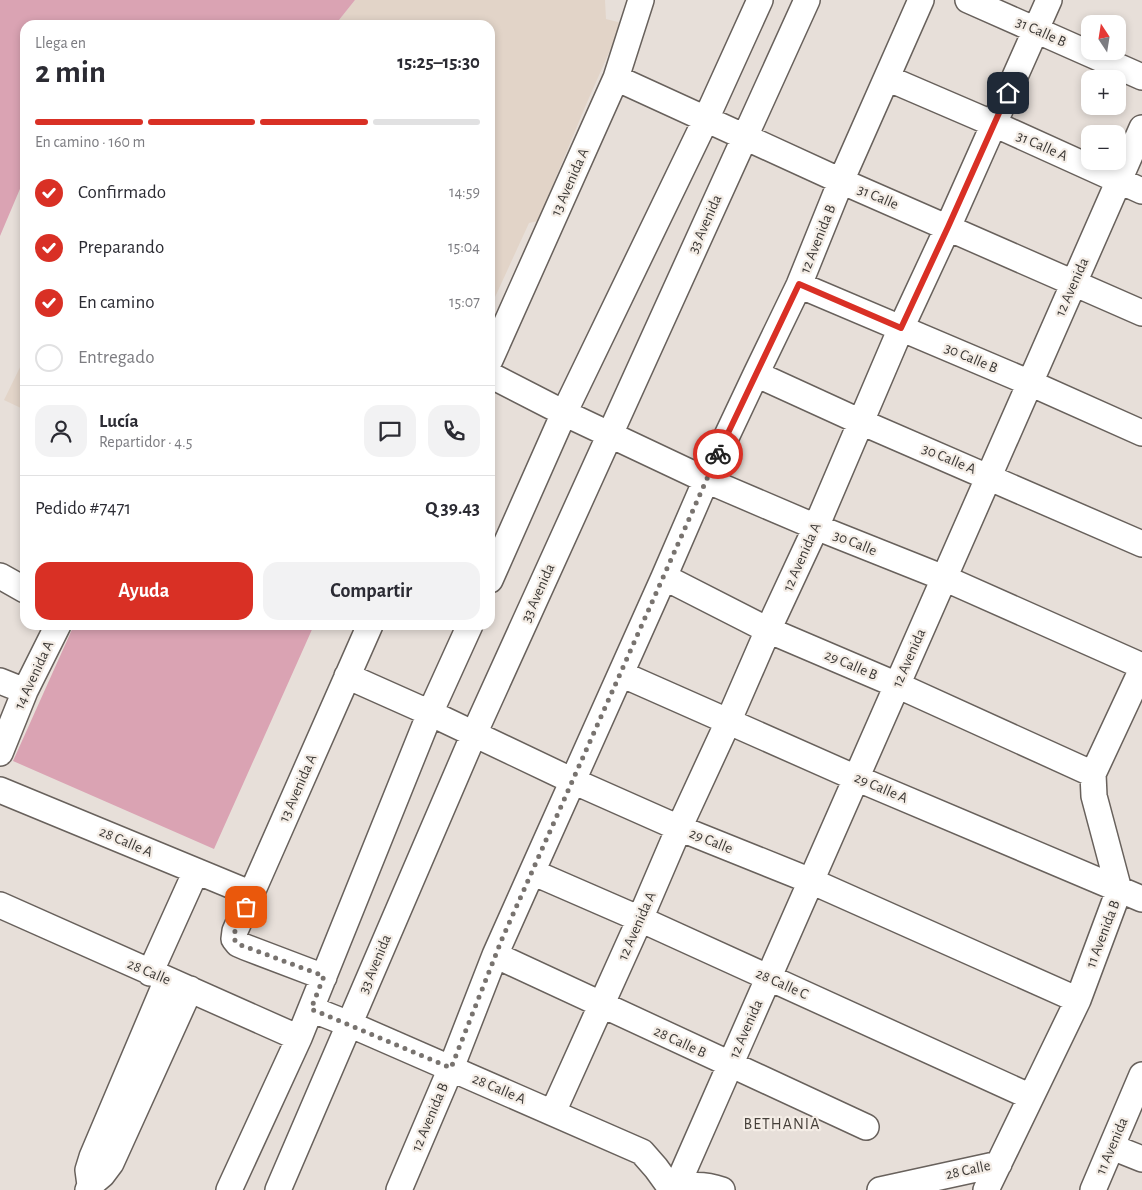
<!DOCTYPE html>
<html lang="es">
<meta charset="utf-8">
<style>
body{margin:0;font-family:"Alegreya Sans",sans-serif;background:#f2f2f3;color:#2b2b33;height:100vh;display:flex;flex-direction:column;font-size:19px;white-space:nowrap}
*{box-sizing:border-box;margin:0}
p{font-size:16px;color:#7c7c81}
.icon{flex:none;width:28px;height:28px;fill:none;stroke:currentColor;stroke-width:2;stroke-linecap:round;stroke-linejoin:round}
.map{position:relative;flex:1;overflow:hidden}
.panel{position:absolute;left:20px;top:20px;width:475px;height:610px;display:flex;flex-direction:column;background:#fff;border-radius:15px;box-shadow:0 2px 8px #0003}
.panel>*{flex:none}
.needle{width:32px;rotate:348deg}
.fabs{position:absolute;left:1081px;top:15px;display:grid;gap:10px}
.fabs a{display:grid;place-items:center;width:45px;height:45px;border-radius:10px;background:#fff;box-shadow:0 2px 8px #0003;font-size:25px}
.pin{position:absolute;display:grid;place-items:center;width:42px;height:42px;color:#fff;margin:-21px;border-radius:10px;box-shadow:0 2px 8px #0006}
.courier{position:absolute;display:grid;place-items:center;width:50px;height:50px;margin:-25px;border:4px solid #d93025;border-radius:50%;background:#fff;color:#222;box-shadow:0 1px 6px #0007}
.overview em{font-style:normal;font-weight:700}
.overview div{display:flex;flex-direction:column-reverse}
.overview{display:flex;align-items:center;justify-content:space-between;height:85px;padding:0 15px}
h1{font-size:32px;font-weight:700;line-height:38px}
.bar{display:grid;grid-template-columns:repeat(4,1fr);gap:8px 5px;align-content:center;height:60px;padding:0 15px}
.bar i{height:6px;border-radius:4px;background:#e1e1e2}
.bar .current{background:#d93025}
.bar p{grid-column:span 4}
.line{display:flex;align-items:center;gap:12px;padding:0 15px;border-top:1px solid #e1e1e2}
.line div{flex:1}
.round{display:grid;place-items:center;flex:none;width:52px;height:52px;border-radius:15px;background:#f2f2f3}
ol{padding:0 15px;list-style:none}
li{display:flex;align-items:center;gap:15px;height:55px}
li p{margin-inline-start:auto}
li .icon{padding:5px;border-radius:50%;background:#d93025;color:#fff;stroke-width:4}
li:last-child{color:#7c7c81}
li i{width:28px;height:28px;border:2px solid #e1e1e2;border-radius:50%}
.action{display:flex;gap:10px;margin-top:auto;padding:10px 15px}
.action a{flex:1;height:58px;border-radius:15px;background:#d93025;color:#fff;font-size:20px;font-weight:700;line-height:58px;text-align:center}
.action a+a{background:#f2f2f3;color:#2b2b33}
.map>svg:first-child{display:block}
.built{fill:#e2d4c8}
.green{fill:#daa3b3}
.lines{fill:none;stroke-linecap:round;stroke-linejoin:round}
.minor-casing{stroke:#68615c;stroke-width:28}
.minor{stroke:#fff;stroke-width:25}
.done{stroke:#78736f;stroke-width:5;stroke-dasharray:0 9}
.route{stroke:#d93025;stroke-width:6}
.labels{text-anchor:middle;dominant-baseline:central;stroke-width:4.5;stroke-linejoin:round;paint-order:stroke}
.street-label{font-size:15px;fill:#3c3936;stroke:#f4ede6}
.neighbourhood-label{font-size:16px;letter-spacing:1px;fill:#46403a;stroke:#f4ede6}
</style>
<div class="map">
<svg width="1142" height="1190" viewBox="0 0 1142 1190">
<rect width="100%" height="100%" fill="#e7dfd9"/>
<path class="built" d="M355 0H605L606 19 622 23 585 107 538 221 529 223 490 308V25H335Z
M25 357V410L4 400Z"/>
<path class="green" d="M0 0H355L335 25H25V177L0 236Z
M74 625H314L214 849 13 761Z"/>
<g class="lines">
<defs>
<path id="minor" d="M968 0 1142 77
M616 78 841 181 1142 313
M887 78 994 124 1142 191
M799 285 1030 383 1142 433
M490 360 616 78 641 0
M756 374 861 422 1142 544
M490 375 564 413 706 480 816 527 944 578 1142 666
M0 576 25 590
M664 577 768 630 897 685 1093 774
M490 580 564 413 706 119 760 0
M621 674 856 778 1142 899
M347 676 430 713 573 781 679 828 811 881 1078 1000
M0 681 25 691
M0 753 25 691 58 625
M0 790 252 894
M532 872 640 919 1031 1097
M0 905 299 1038
M495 955 866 1127
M150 973 196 871
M324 977 245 947 238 944 234 939 235 931 370 625
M311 1009 349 1024 642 1152 656 1168 672 1190
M553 1112 640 919 679 828 728 722 768 630 816 527 901 328 948 227 1049 0
M1112 1147 1142 1159
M90 1185 102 1175 111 1163 190 989
M676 1188 1142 128
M88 1190 90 1185 88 1170 92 1157 167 980
M229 1190 299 1038 430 713 470 625
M278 1190 474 734 807 0
M399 1190 451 1068 495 955 532 872 664 577 706 480 756 374 799 285 841 181 921 0
M671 1190C688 1184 705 1184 722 1190
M880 1190 999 1164
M986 1190 1078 1000 1119 890 1094 796 1093 774 1142 669
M1093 1190 1142 1075"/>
</defs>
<use href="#minor" class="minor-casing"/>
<use href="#minor" class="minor"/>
</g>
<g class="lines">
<path class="done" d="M246 907 235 931 234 939 238 944 324 976 311 1009 451 1068 502 939 718 454"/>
<path class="route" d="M718 454 799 284 901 328 948 227 1008 93"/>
</g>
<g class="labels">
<g class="street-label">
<text transform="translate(1041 32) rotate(24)">31 Calle B</text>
<text transform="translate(1042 146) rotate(24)">31 Calle A</text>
<text transform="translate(570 182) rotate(-66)">13 Avenida A</text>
<text transform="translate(878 197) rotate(23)">31 Calle</text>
<text transform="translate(705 224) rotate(-66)">33 Avenida</text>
<text transform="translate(818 239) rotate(-68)">12 Avenida B</text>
<text transform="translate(1072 287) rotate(-66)">12 Avenida</text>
<text transform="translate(971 358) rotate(23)">30 Calle B</text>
<text transform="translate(949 459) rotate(23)">30 Calle A</text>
<text transform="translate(855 543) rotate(22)">30 Calle</text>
<text transform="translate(802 557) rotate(-66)">12 Avenida A</text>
<text transform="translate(538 593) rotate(-66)">33 Avenida</text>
<text transform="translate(909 658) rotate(-66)">12 Avenida</text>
<text transform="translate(851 665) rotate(23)">29 Calle B</text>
<text transform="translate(34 675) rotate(-65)">14 Avenida A</text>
<text transform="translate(298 788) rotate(-66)">13 Avenida A</text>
<text transform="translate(881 788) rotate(23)">29 Calle A</text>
<text transform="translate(711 841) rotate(22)">29 Calle</text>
<text transform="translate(126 842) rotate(23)">28 Calle A</text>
<text transform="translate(637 926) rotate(-66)">12 Avenida A</text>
<text transform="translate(1103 934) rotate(-69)">11 Avenida B</text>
<text transform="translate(375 964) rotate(-67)">33 Avenida</text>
<text transform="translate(149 972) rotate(23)">28 Calle</text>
<text transform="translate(782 984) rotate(24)">28 Calle C</text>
<text transform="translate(746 1029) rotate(-66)">12 Avenida</text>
<text transform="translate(680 1042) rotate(25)">28 Calle B</text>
<text transform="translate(499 1089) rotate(23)">28 Calle A</text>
<text transform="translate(430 1117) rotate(-67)">12 Avenida B</text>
<text transform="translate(1112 1146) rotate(-67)">11 Avenida</text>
<text transform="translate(968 1170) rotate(-12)">28 Calle</text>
</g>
<g class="neighbourhood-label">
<text x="782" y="1124">BETHANIA</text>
</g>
</g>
</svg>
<div class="fabs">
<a><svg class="needle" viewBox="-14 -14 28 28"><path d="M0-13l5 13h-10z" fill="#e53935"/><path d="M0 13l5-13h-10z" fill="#7c7c81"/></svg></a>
<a>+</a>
<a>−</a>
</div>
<div class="pin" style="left:246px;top:907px;background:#ea580c"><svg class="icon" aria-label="bag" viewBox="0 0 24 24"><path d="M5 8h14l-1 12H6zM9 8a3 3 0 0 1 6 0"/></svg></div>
<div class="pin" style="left:1008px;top:93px;background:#1f2937"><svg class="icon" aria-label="home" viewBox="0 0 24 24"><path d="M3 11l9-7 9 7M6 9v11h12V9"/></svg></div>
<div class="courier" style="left:718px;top:454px"><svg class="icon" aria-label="bike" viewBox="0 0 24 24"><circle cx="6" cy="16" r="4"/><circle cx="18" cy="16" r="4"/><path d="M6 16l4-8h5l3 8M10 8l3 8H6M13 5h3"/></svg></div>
<section class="panel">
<div class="overview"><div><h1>2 min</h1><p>Llega en</p></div><em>15:25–15:30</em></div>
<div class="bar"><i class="current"></i><i class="current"></i><i class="current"></i><i></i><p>En camino · 160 m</p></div>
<ol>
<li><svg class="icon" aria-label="check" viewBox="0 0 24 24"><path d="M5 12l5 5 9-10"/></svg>Confirmado<p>14:59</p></li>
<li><svg class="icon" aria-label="check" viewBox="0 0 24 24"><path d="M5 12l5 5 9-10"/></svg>Preparando<p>15:04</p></li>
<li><svg class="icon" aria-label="check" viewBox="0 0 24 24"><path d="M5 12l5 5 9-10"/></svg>En camino<p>15:07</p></li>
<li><i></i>Entregado</li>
</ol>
<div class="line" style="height:90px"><a class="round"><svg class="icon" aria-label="person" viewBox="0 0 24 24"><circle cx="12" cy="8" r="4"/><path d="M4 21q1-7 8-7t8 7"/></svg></a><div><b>Lucía</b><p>Repartidor · 4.5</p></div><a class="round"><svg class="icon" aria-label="chat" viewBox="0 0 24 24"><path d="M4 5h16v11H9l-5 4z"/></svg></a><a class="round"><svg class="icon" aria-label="phone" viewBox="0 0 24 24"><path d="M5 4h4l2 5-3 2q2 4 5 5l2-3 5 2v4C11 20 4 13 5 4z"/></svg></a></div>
<div class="line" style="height:65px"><div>Pedido #7471</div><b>Q 39.43</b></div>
<div class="action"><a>Ayuda</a><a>Compartir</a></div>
</section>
</div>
